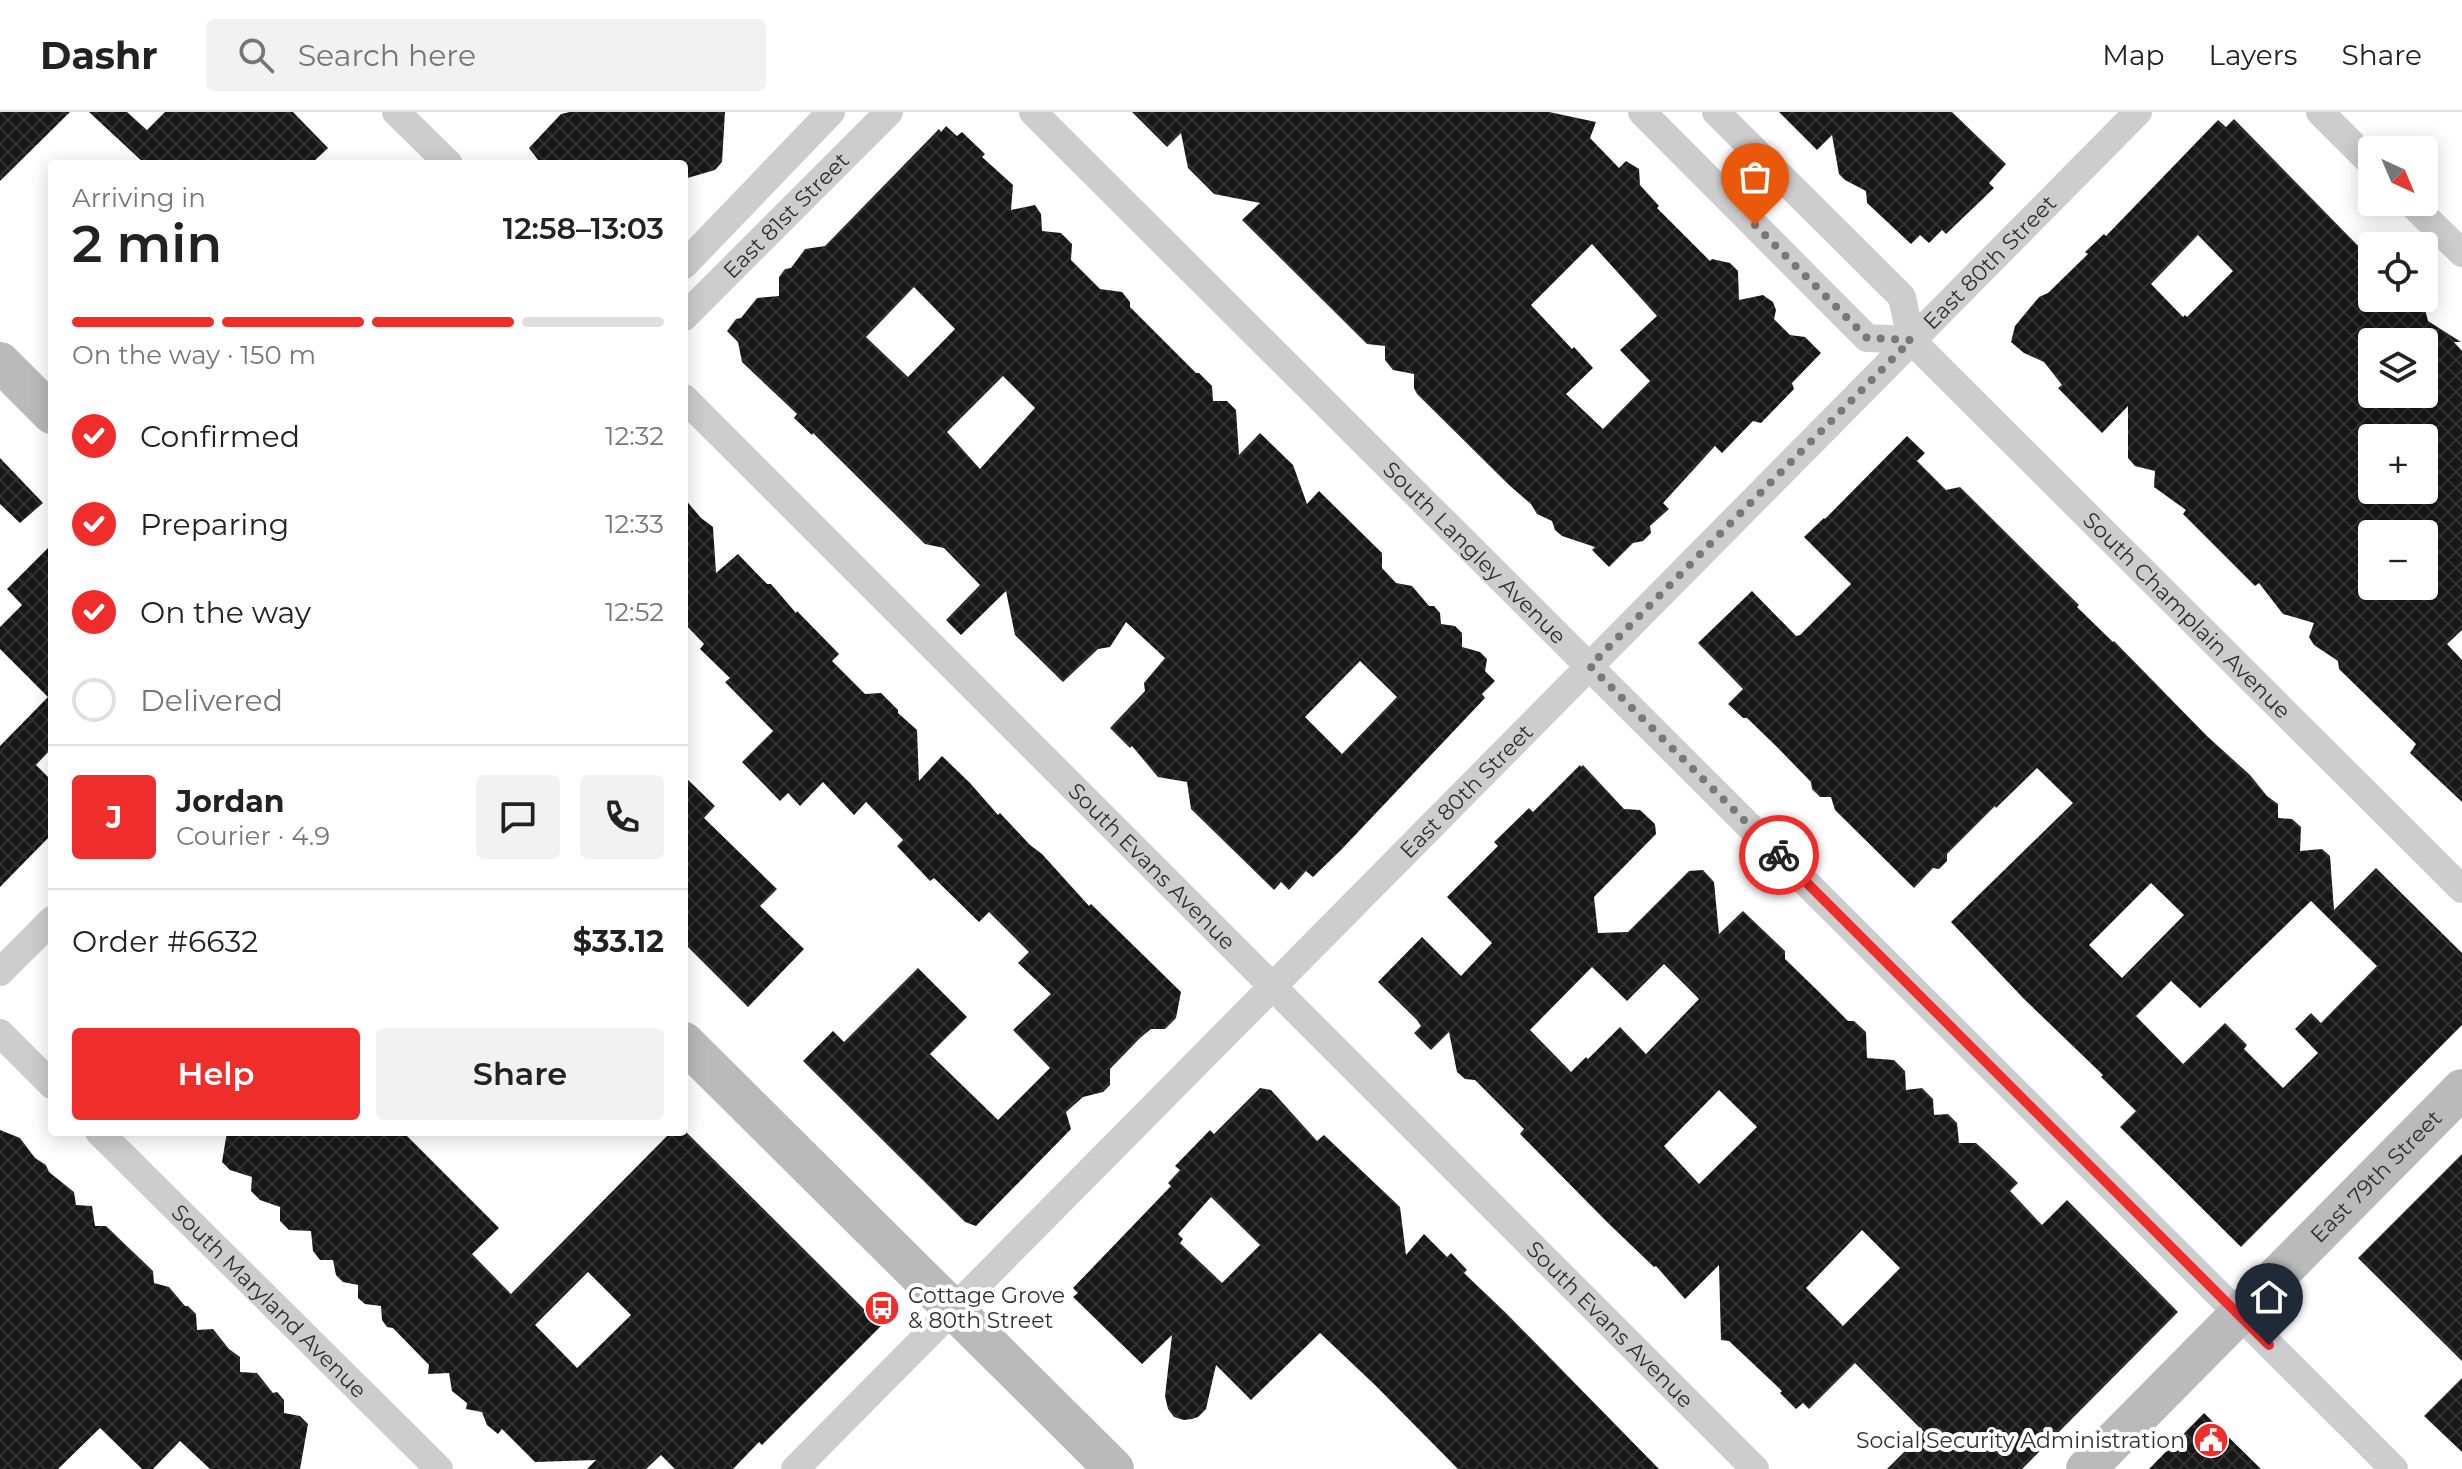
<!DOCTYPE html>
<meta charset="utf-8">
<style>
body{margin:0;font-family:Montserrat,sans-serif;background:#f2f2f2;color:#222;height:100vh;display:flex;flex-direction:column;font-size:30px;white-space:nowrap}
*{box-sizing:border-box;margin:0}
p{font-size:26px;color:#767676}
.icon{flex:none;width:44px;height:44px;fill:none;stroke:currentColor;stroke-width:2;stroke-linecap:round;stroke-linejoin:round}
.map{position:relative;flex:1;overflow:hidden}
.panel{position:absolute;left:48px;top:48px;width:640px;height:976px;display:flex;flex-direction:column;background:#fff;border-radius:8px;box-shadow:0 4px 20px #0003}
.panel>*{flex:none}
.needle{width:52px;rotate:136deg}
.fabs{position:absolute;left:2358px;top:24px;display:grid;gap:16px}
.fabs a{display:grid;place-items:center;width:80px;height:80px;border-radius:8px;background:#fff;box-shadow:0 4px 20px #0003;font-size:40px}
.pin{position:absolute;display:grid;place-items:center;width:68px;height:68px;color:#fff;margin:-82px -34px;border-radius:50% 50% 50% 0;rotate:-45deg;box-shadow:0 0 8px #0007}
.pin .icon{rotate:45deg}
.courier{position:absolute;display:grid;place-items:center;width:80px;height:80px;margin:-40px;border:6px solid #ef2d2a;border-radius:50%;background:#fff;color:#222;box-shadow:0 2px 10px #0007}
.summary em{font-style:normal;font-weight:600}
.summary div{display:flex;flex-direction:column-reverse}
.summary{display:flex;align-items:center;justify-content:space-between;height:136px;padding:0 24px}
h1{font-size:52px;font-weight:600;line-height:60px}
.bar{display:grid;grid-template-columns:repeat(4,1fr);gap:12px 8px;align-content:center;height:96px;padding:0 24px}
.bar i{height:10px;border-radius:6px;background:#e0e0e0}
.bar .selected{background:#ef2d2a}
.bar p{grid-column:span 4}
.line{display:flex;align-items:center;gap:20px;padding:0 24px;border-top:2px solid #e0e0e0}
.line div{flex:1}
.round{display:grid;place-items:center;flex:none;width:84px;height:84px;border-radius:8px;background:#f2f2f2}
ol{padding:0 24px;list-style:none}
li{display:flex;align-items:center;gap:24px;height:88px}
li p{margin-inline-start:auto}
li .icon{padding:8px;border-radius:50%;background:#ef2d2a;color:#fff;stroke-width:4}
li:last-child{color:#767676}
li i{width:44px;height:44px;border:4px solid #e0e0e0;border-radius:50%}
.button{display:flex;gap:16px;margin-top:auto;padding:16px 24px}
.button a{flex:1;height:92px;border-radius:8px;background:#ef2d2a;color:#fff;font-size:32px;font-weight:600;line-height:92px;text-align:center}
.button a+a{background:#f2f2f2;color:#222}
header{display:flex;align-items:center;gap:48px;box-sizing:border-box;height:112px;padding:0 40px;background:#fff;border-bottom:2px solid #e0e0e0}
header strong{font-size:38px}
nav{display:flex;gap:44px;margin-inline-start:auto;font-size:28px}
.search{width:560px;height:72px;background:#f2f2f2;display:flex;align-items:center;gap:20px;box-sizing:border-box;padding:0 28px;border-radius:8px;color:#767676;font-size:30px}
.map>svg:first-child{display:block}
.building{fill:url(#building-cross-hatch);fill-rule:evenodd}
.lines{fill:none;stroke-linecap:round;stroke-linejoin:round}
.minor{stroke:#cdcdcd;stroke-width:28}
.secondary{stroke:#bababa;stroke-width:40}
.done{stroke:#787878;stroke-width:8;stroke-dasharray:0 14.4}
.route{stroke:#ef2d2a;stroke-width:10}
.labels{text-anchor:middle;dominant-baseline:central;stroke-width:8;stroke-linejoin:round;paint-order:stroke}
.street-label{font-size:22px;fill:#303030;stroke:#fff}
.poi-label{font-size:22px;fill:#303030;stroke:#fff;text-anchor:start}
</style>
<header>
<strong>Dashr</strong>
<div class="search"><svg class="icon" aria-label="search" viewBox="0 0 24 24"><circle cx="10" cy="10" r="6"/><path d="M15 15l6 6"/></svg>Search here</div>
<nav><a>Map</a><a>Layers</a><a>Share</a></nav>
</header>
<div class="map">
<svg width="2462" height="1357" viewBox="0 0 2462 1357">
<defs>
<pattern id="building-cross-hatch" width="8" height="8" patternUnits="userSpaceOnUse" patternTransform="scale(2)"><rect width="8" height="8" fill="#171717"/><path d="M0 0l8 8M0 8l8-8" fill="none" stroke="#303030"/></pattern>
</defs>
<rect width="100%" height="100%" fill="#fff"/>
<path class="building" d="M0 0H70L0 69Z
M89 0H127L147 18 165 0H293L328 36 311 52H145Z
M570 0H725L722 50 715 58 684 67V52H541L529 36 561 2Z
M1132 0H1549L1596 10 1590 26 1619 56 1626 49 1639 57 1640 73 1659 94 1657 96 1710 149 1712 147 1730 151 1738 159 1739 188 1763 183 1767 186 1773 190 1776 198 1774 207 1790 223 1805 225 1821 241 1792 271 1794 277 1761 311 1753 309 1722 341 1715 334 1663 391 1669 397 1650 414 1651 421 1643 429 1633 431 1609 455 1592 438 1595 435 1562 424 1555 418 1552 409 1537 402 1531 392 1510 374 1417 282 1414 276V262L1393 258 1385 248V234L1367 232 1242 108 1260 91 1214 82 1188 56 1181 21 1167 35ZM1592 132 1657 204 1620 238 1650 269 1603 317 1566 282 1593 256 1574 235 1572 237 1531 193Z
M1779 0H1952L2006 52 1989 71 1994 76 1946 122 1942 118 1929 131 1920 123 1911 132 1867 91 1866 79 1845 68 1839 62 1832 23 1817 38Z
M2234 7 2372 148V186H2412L2425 197 2428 209 2461 230H2454L2462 239V518L2447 532 2462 548V690L2410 641 2416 632 2339 557 2338 549 2314 533 2309 525 2314 511 2283 502 2259 471 2255 474 2183 402 2186 398 2154 375 2155 359 2135 354 2128 346V294L2102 321 2058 276 2062 273 2044 250 2024 241 2011 230 2015 214 2039 185 2048 181 2088 142 2085 140 2104 122 2106 124 2218 8 2226 15ZM2198 123 2233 159 2187 205 2185 203 2183 205 2151 172ZM2372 230H2424V282H2372ZM2372 326H2424V378H2372ZM2372 422H2424V474H2372Z
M946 14 957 24 962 20 985 42 982 45 1013 73 1011 98 1035 93 1041 102 1042 119 1061 121 1072 132 1071 148 1100 177 1122 180 1130 190V195L1196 261H1199L1212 274 1213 289H1227L1236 298 1239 343 1260 321 1293 353 1307 392 1319 379 1382 441V456L1396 471 1412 474 1429 494H1434L1440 501 1441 512 1455 514 1462 521V535L1480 540 1487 547 1485 559 1495 569 1482 582 1485 586 1341 738 1313 765 1306 759 1289 778 1281 770 1274 778 1191 697 1187 670 1158 665 1132 634 1130 636 1110 616 1145 579 1144 571 1165 546 1126 510 1110 535 1098 537 1063 570 1015 523 1006 479 961 523 946 508 980 473 944 436 925 432 813 321 812 323 794 306 797 302 742 250 738 230 727 219 736 207 741 206 757 186 779 184V165L785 157 791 156 805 137 825 134 939 17 941 20ZM914 175 955 217 908 265 866 225ZM1003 264 1035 296 980 357 947 320ZM1360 549 1397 585 1342 642 1305 605Z
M1907 324 1925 341 1917 349 1946 378 1960 375 2079 493 2077 495 2113 530 2114 529 2207 624 2250 663 2267 684 2278 692V706L2292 707 2301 715 2300 739 2322 737 2330 744 2334 798 2376 756 2462 841V913L2241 1135 2120 1015 2136 999 2101 965 2103 963 2024 887 1951 810 2073 691 2037 656 1996 696 1995 694 1947 742V749L1939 757 1933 756 1914 776 1835 698 1831 685H1820L1812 677 1811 670 1776 634 1747 606H1743L1728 592 1743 577 1698 531 1752 479 1796 524 1800 523 1851 472 1804 425 1824 406 1825 407ZM2151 771 2184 803 2122 866 2089 833ZM2311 789 2377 854 2321 911 2311 901 2295 917 2318 941 2283 976 2244 937 2247 933 2225 911 2183 952 2136 904 2171 869 2200 896Z
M0 346 43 391 20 411 0 392Z
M684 386 701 406 713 415 716 461 738 442 767 472H771L796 501 797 499 839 542 832 549 865 582 881 581 898 598V601L917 618 919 669 942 644 970 671 998 703 1000 701 1030 733 1042 742 1089 794 1091 792 1181 880 1176 906 1165 917H1151L1140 926 1110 957V973L1103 980 1083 985 1066 1000 1071 1017 976 1114 965 1110 803 949 833 919 844 930 918 856 967 905 930 942 998 1008 1050 956 1013 918 1051 882 1018 851 1029 840 989 800 979 810 934 766 930 769 897 734 903 728 866 690 854 703 823 670 800 694 788 681 780 689 742 650 773 619 725 570 730 566 700 537 704 532 684 511Z
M52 432V636L36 653 52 669V722L0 775V634L48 585 0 537V515L22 493 7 477Z
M1580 653 1581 655 1583 653 1624 697 1640 698 1655 712 1656 722 1594 785 1598 821 1628 820 1689 759 1703 758 1714 770 1719 822 1743 799 1785 839V847L1816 877 1848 909H1854L1866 920 1867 946 1894 948 1905 959 1906 978 1922 976 1933 987 1934 1003 1948 1002 1957 1011 1959 1031H1976L1986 1040 2018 1071 2010 1079 2042 1113 2067 1088 2178 1200 2022 1357H1887L1924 1320 1855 1251 1809 1297 1803 1291 1796 1297 1780 1281 1782 1279 1729 1229 1721 1228 1719 1153 1685 1187 1656 1154 1654 1155 1609 1112 1520 1022 1524 1017 1475 968 1465 967 1457 960 1449 920 1431 938 1414 921 1421 914 1417 908 1378 870 1422 825 1461 864 1492 831 1447 785 1498 734 1494 730 1529 696 1533 700ZM1664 852 1699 887 1646 942 1620 915 1588 947 1586 945 1571 960 1530 918 1592 855 1627 889ZM1719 978 1757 1015 1699 1072 1664 1034ZM1862 1118 1900 1156 1843 1214 1806 1176Z
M684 664 715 694 704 706 777 777 760 794 804 837 748 895 684 831Z
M1260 976 1271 978 1317 1029 1324 1023 1400 1095 1406 1143 1424 1122 1447 1145 1451 1141 1467 1158 1464 1161 1506 1201 1659 1357H1458L1375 1273 1320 1221 1251 1288 1216 1253 1206 1297 1198 1305 1192 1307 1184 1308 1174 1305 1168 1297 1165 1284 1172 1223 1142 1252 1073 1185 1078 1181 1073 1176 1171 1074 1168 1071 1180 1058 1175 1054 1210 1018 1214 1022ZM1211 1085 1260 1133 1222 1171 1180 1131 1183 1127 1178 1122Z
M0 1018 20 1026 35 1046 46 1053 49 1060 74 1080 76 1093 92 1094 95 1114H106L153 1159 154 1171 169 1175 185 1194H188L196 1202 197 1218 213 1217 229 1237 240 1245V1260L257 1261 273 1281 277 1280 284 1288V1301L300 1304 308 1312 300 1357H210L180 1329 153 1357H142L100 1316 58 1357H0Z
M684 1018 881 1214 762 1333 759 1330 733 1357H675L661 1343 646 1357H587L596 1348 535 1350 502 1317 498 1322 487 1313 482 1300 466 1297 467 1291 452 1279 449 1261 428 1262 429 1253 393 1216 387 1215 382 1208 381 1194 365 1192 358 1186V1173L343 1170 336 1163 333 1148H320L313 1139 311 1119 289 1118 280 1109V1095L260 1088 251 1079 252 1065 230 1058 222 1050 227 1020H403L499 1116 472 1142 511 1182 671 1020H684ZM588 1160 631 1203 577 1256 535 1213Z
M2462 1042V1249L2358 1146Z
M2462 1266V1340L2424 1304Z
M2204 1301 2261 1357H2149Z"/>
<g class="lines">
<g class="minor">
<path d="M396 0 449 52"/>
<path id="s1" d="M1033 0 2394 1357"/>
<path d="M1642 0 1867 226 1911 228"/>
<path id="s2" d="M1716 0 1902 185 1911 228 2462 777"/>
<path d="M2320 0 2372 52"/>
<path d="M2410 90 2462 141"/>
<path d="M684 153 831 0"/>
<path id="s3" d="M684 205 889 0"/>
<path id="s4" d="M684 286 1755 1357"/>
<path d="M0 860 52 808"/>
<path d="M0 921 52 973"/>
<path id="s5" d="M99 1020 439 1357"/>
<path id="s6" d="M795 1357 2138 0"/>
</g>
<g class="secondary">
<path d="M0 250 52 302"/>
<path d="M684 930 1114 1357"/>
<path id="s7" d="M2086 1357 2462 977"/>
</g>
</g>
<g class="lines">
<path class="done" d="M1755 113 1867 226 1911 228 1590 554 1779 743"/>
<path class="route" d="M1779 743 2269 1233"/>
</g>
<defs>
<symbol id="bus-disc" viewBox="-11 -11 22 22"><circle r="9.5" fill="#ef2d2a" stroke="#fff"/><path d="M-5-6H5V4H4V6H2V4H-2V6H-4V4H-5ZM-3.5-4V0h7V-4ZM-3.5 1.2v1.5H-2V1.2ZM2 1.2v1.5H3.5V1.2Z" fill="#fff"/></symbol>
<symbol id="civic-disc" viewBox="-11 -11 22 22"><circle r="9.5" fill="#ef2d2a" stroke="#fff"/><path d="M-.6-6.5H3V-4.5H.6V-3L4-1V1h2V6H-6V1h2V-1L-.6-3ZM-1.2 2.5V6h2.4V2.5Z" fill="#fff"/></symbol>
</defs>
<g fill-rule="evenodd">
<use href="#bus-disc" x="862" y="1176" width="40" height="40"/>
<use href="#civic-disc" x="2191" y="1308" width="40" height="40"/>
</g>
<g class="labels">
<g class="street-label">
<text stroke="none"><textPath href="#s3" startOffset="144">East 81st Street</textPath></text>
<text stroke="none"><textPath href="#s6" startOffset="1698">East 80th Street</textPath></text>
<text stroke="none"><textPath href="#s1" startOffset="624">South Langley Avenue</textPath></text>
<text stroke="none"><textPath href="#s2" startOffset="696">South Champlain Avenue</textPath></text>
<text stroke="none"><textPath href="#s6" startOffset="954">East 80th Street</textPath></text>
<text stroke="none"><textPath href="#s4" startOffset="662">South Evans Avenue</textPath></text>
<text stroke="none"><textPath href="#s7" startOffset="412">East 79th Street</textPath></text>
<text stroke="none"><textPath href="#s5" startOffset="240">South Maryland Avenue</textPath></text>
<text stroke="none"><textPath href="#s4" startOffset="1310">South Evans Avenue</textPath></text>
</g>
<g class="poi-label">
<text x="908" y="1183">Cottage Grove<tspan x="908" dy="25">&amp; 80th Street</tspan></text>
<text x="2185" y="1328" text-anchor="end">Social Security Administration</text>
</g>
</g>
</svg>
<div class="fabs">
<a><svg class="needle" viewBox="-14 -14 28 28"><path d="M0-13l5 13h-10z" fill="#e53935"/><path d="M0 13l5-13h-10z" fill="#767676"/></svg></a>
<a><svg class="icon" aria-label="locate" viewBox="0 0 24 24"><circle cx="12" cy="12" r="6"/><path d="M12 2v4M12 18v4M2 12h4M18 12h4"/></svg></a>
<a><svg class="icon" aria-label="layers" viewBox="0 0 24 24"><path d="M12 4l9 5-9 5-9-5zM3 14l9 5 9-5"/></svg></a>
<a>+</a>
<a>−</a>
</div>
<div class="pin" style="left:1755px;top:113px;background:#ea580c"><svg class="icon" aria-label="bag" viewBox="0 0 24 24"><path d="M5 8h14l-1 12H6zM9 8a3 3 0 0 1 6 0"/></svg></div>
<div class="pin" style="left:2269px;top:1233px;background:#1f2937"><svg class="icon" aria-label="home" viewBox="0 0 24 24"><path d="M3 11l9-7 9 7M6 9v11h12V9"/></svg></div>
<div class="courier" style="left:1779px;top:743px"><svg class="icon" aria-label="bike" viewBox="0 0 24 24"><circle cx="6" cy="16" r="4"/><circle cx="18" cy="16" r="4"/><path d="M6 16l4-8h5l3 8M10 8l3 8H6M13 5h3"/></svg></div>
<section class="panel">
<div class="summary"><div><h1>2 min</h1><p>Arriving in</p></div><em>12:58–13:03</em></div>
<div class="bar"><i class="selected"></i><i class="selected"></i><i class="selected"></i><i></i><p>On the way · 150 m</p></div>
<ol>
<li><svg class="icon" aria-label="check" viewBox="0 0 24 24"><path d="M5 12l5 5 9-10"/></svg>Confirmed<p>12:32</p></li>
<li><svg class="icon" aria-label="check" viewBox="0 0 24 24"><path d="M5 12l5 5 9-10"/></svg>Preparing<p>12:33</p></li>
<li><svg class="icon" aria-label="check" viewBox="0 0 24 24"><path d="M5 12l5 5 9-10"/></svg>On the way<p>12:52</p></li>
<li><i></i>Delivered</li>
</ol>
<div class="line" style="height:144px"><b class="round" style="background:#ef2d2a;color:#fff">J</b><div><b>Jordan</b><p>Courier · 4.9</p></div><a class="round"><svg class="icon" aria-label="chat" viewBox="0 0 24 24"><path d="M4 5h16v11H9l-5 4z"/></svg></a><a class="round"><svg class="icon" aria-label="phone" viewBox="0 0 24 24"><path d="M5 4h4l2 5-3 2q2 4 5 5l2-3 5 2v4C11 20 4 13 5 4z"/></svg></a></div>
<div class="line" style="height:104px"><div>Order #6632</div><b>$33.12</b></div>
<div class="button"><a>Help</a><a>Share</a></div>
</section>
</div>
